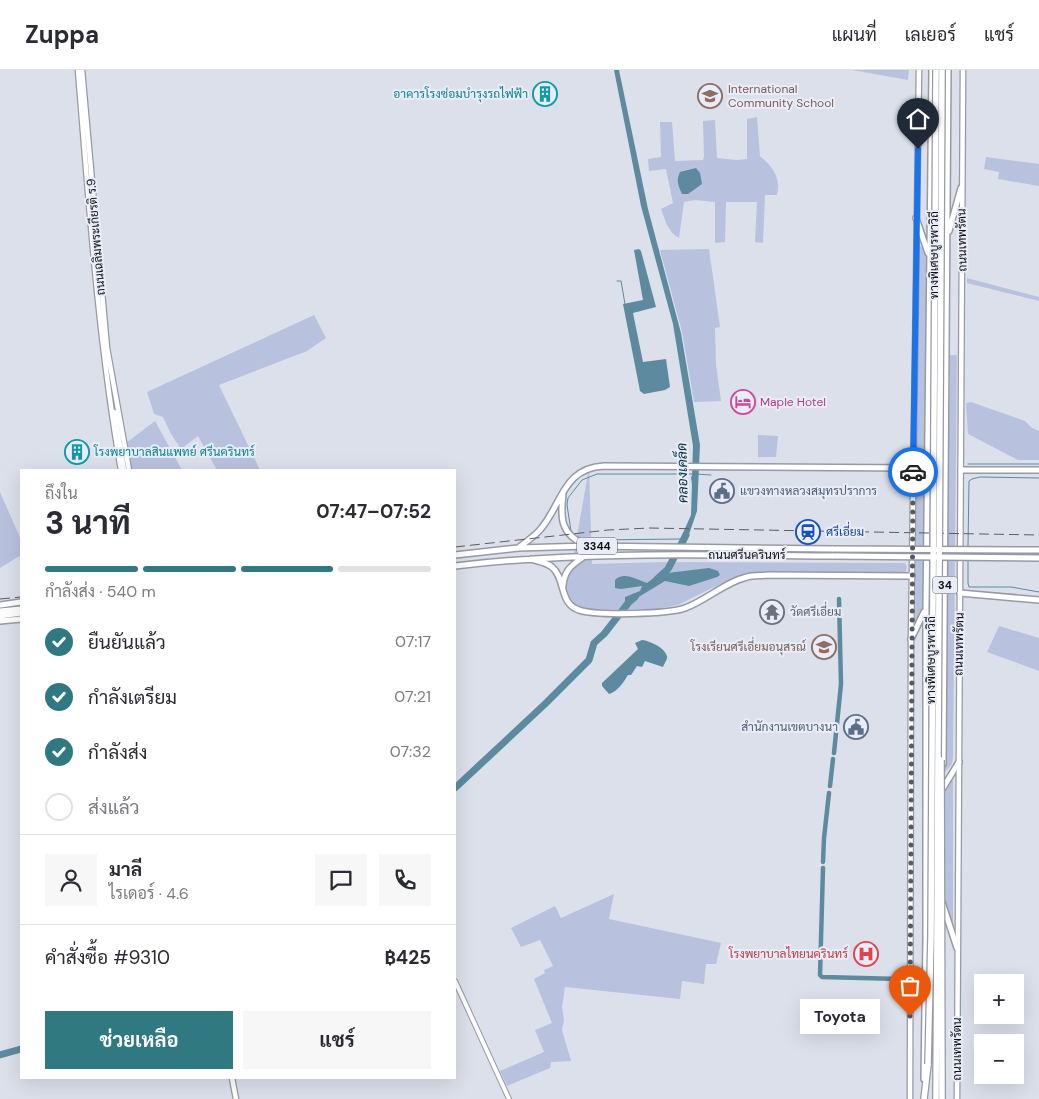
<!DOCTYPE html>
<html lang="th">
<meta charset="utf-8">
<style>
body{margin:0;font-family:"DM Sans",Sarabun,sans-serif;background:#f7f7f7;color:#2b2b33;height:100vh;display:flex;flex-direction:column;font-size:19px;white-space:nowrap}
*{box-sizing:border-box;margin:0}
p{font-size:16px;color:#7c7c81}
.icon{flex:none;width:28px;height:28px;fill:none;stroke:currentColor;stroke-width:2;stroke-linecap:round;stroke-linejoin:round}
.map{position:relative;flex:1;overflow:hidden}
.details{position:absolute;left:20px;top:399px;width:436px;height:610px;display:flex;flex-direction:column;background:#fff;border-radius:0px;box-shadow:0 5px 20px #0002}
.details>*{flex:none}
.controls{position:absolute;left:974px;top:904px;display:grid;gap:10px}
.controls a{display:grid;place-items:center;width:50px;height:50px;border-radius:0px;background:#fff;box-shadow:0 5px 20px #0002;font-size:25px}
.pin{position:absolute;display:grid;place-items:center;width:42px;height:42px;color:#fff;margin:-51px -21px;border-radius:50% 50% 50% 0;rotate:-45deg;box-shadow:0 0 5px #0007}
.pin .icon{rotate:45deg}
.courier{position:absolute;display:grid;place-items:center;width:50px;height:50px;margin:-25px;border:4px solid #1a73e8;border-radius:50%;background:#fff;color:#222;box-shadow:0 1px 6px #0007}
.bubble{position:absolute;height:35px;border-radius:0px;background:#fff;box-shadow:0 5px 20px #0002;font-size:16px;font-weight:700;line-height:35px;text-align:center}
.summary em{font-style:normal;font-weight:700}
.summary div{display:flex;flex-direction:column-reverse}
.summary{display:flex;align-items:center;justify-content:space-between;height:85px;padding:0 25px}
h1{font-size:32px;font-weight:700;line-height:38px}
.bar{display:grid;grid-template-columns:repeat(4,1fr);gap:8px 5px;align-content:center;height:60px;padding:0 25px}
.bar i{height:6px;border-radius:4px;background:#e1e1e2}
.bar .active{background:#317981}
.bar p{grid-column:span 4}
.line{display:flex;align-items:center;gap:12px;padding:0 25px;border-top:1px solid #e1e1e2}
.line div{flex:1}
.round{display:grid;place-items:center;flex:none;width:52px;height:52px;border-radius:0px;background:#f7f7f7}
ol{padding:0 25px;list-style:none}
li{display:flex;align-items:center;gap:15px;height:55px}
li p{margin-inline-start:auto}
li .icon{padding:5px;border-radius:50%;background:#317981;color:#fff;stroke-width:4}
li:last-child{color:#7c7c81}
li i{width:28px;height:28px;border:2px solid #e1e1e2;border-radius:50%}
.button{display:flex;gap:10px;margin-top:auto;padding:10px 25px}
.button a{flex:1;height:58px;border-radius:0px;background:#317981;color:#fff;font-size:20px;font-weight:700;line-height:58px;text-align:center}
.button a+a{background:#f7f7f7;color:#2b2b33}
header{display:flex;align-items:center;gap:30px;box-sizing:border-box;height:70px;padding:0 25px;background:#fff;border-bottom:1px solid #e1e1e2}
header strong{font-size:24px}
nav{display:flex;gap:28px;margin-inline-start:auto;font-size:18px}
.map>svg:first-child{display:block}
.green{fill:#b8c2de}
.water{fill:#5d8a9f}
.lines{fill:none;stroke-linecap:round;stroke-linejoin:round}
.stream{stroke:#5d8a9f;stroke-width:1}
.canal{stroke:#5d8a9f;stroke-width:4.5}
.river{stroke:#5d8a9f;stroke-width:7}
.tertiary-casing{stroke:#979aa4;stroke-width:6}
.secondary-casing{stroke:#979aa4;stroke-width:7}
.primary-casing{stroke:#979aa4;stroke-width:8}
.trunk-casing{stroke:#979aa4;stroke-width:8}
.motorway-casing{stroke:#979aa4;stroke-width:8}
.tertiary{stroke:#fff;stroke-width:4}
.secondary{stroke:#fff;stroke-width:4.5}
.primary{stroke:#fff;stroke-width:5}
.trunk{stroke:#fff;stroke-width:5}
.motorway{stroke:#fff;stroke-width:5.5}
.rail{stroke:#5a5d63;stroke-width:1;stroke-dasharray:10 5;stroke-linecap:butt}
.primary-bridge-casing{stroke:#979aa4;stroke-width:8;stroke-linecap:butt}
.motorway-bridge-casing{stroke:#979aa4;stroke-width:8;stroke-linecap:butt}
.primary-bridge{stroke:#fff;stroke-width:5}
.motorway-bridge{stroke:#fff;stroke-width:5.5}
.done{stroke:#575a60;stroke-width:5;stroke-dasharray:0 9}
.route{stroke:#1a73e8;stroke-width:6}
.labels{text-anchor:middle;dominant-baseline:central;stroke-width:4;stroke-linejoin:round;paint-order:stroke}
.shield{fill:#eaedf8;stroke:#515459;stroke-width:1}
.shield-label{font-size:11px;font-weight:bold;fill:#101215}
.education-label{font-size:12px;fill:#785e54;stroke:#eaedf8;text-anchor:start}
.culture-label{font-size:12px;fill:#0d838f;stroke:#eaedf8;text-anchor:end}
.street-label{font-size:12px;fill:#101215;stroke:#eaedf8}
.hotel-label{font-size:12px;fill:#b23c85;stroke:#eaedf8;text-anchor:start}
.service-label{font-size:12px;fill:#4e5e75;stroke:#eaedf8;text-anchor:start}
.transit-label{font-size:12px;fill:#164399;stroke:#eaedf8;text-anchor:start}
.worship-label{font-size:12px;fill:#5b616d;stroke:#eaedf8;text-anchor:start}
.health-label{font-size:12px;fill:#be3a42;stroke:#eaedf8;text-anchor:end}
.water-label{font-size:14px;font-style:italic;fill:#073242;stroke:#eaedf8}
</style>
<header>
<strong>Zuppa</strong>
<nav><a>แผนที่</a><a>เลเยอร์</a><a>แชร์</a></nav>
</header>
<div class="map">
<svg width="1039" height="1029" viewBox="0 0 1039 1029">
<rect width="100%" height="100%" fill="#dce0eb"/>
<path class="green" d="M852 0H909L908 10Z
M757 47 760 86C773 98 781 107 777 125H765L763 173 755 172 757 132H726L725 172 715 173V132L695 130 684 132 679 168C668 162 665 150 661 139L673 133 666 99 649 101 648 89 661 87 660 52H672L675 91 703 90 704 87 703 51 715 50 717 88 736 90 747 89V49Z
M986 87 1039 94V116L998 109 999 102 984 99Z
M919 175 926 181 927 187V410L924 534 917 553H915Z
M709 179 720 257 715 258 716 294 721 331 694 332 682 262 660 180Z
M967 208 1039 227V231L967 213Z
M314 245 326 268 307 281 219 315 260 400H217L198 366 181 379 171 364 163 347 154 344 147 322Z
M950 285H957L953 687 952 694 945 702Z
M971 332 1025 351 1032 358 1039 361V390H1018L968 364 966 333Z
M155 351 182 400H131L126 373Z
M758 365 778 366 776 387H758Z
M589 398 592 494 664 492 905 493 907 497 906 501 902 504 781 502 745 504 728 510 678 535 656 539 597 540 581 538 571 531 566 520V513L568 505 571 500Z
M0 422 21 470V485L0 498Z
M999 556 1039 568V601L987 582Z
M953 707V860L943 830 945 716Z
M614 824 609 849 721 873 716 894H706L704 914 682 911 680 929 565 917 562 937 564 950 562 960 571 991 551 992 550 998 507 1016 500 1001 544 982 535 960 552 953 534 909 545 903 544 900 553 896 540 870 521 877 511 858 555 836 561 848Z"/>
<path class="water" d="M614 0H619L648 139 681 263 700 375 697 441 686 473 679 472 691 445 692 415 691 407 692 406 693 376 673 254 641 136Z
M696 98 700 103 702 114 688 124H682C678 115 676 111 680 102Z
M639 179 641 181 656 237 633 243 643 292 666 289 670 317 665 320 644 324 640 321 623 234 643 230 634 180Z
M709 498 718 501 720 505 717 507 689 516 665 511 632 531 625 532V527L640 521 642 516 621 519 615 518V510C624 501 637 510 647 513L659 504Z
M642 570C650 571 664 577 667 586 668 589 664 594 663 597L645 591 642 597 637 596 631 605H628C623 613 618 621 609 624L602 616V613L638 579 635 573Z"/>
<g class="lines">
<path class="stream" d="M617 211H621L625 234
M968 394H1039
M696 404 711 405
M681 469 594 470 577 467 571 461 567 435 568 428 582 410 597 404H692
M968 477 969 411 972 409 980 407 1039 408
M968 488V513L969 517H1011L1039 522"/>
<path class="canal" d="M834 683 841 614 839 529
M830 716 833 689
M823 792 824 768 829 723
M823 798 820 905 822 907 901 909"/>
<path class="river" d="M657 509 668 499 686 465
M455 718 545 634 589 590 594 573 604 564 629 532 635 527
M0 985 21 979"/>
<defs>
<path id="tertiary" d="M455 911 509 1029"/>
<path id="secondary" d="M78 0C89 134 98 268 121 400
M82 0 107 278 129 400
M114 342 124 400
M232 1008 236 1029
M910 1029 911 569 919 0
M957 1029 963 0"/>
<path id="primary" d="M961 400H1039
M563 424C560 449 561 464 585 475
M518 478C525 473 533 467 539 461 562 436 562 398 604 396L913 398
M455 485 518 478 588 476 833 479
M531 489C537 491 546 492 552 497 566 509 559 534 579 540 596 546 669 544 685 538 707 530 725 512 747 507 754 505 762 506 769 505L912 506
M455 496C580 481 707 485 833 486
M563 516C564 502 570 496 582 488
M960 523 1039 530
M0 535 21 532
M0 541 21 539
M0 546 21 543
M0 551 21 549"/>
<path id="trunk" d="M916 148 928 183
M949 161 961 118
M911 569 924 542
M943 694 948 0
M943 718 959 692
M942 832 957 878
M924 1009 926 868V539L932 0"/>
<path id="motorway" d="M924 1029 928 994"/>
</defs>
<use href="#tertiary" class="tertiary-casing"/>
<use href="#secondary" class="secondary-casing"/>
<use href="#primary" class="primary-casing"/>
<use href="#trunk" class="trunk-casing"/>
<use href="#motorway" class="motorway-casing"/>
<use href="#tertiary" class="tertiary"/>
<use href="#secondary" class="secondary"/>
<use href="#primary" class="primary"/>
<use href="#trunk" class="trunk"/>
<use href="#motorway" class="motorway"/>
<path class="rail" d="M455 477 608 460 649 458 1039 465
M0 529 21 527"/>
<defs>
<path id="primary-bridge" d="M833 479 1039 480
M833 486 1039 488"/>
<path id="motorway-bridge" d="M941 690 942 1029
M928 994 931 867 936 0
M936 1029 942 0"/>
</defs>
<use href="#primary-bridge" class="primary-bridge-casing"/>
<use href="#motorway-bridge" class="motorway-bridge-casing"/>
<use href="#primary-bridge" class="primary-bridge"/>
<use href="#motorway-bridge" class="motorway-bridge"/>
</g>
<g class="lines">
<path class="done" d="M910 946 913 402"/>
<path class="route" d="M913 402 918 79"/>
</g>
<defs>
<symbol id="building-ring" viewBox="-11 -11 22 22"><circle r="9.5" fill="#eaedf8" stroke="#0f9aa8" stroke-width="1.5"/><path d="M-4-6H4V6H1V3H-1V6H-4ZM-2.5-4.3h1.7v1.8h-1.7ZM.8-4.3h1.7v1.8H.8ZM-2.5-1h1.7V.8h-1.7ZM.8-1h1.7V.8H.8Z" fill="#0f9aa8"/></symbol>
<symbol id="school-ring" viewBox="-11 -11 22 22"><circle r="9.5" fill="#eaedf8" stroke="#8d6e63" stroke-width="1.5"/><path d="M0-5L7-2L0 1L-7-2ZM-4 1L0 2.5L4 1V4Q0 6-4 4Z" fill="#8d6e63"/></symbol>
<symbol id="hotel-ring" viewBox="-11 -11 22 22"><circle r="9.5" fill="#eaedf8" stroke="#d1479c" stroke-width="1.5"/><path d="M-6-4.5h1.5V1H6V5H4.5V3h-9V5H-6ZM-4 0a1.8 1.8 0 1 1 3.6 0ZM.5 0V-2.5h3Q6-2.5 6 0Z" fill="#d1479c"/></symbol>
<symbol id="civic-ring" viewBox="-11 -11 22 22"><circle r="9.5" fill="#eaedf8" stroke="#5c6f8a" stroke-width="1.5"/><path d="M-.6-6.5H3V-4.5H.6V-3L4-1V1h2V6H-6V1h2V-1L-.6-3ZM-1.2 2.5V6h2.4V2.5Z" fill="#5c6f8a"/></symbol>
<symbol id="station-ring" viewBox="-11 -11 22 22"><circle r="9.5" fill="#eaedf8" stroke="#1a4fb4" stroke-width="1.5"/><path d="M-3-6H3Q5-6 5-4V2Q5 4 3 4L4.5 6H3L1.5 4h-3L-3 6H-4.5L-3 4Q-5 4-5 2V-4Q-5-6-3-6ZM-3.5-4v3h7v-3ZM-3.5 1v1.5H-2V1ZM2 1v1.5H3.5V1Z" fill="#1a4fb4"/></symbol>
<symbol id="temple-ring" viewBox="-11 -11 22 22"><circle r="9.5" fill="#eaedf8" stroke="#6b7280" stroke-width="1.5"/><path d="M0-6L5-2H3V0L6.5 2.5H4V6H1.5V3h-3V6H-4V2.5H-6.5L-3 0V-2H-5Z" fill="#6b7280"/></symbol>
<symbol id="hospital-ring" viewBox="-11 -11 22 22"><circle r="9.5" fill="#eaedf8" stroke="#e0444e" stroke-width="1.5"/><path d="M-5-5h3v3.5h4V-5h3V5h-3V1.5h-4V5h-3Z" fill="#e0444e"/></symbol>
</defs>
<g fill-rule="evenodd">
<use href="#building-ring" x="531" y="10" width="28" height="28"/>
<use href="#school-ring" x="696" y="12" width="28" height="28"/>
<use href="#hotel-ring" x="729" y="318" width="28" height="28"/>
<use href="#building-ring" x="63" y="368" width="28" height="28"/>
<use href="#civic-ring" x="708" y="407" width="28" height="28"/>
<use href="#station-ring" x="794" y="448" width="28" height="28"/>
<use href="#temple-ring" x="758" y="528" width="28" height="28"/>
<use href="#school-ring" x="810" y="563" width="28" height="28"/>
<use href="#civic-ring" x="842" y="643" width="28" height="28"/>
<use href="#hospital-ring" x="852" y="870" width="28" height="28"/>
</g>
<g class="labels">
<g class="shield">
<rect x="577" y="467.5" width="40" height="17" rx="4"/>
<rect x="932.5" y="506.5" width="25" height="17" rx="4"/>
</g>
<g class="shield-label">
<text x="597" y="476">3344</text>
<text x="945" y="515">34</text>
</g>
<g class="education-label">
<text x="728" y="19">International<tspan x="728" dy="14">Community School</tspan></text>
<text x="806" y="577" text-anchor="end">โรงเรียนศรีเอี่ยมอนุสรณ์</text>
</g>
<g class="culture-label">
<text x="528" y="24">อาคารโรงซ่อมบำรุงรถไฟฟ้า</text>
<text x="94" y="382" text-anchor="start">โรงพยาบาลสินแพทย์ ศรีนครินทร์</text>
</g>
<g class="street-label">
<text transform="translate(96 167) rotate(-95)">ถนนเฉลิมพระเกียรติ ร.9</text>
<text transform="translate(962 170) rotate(-91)">ถนนเทพรัตน</text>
<text transform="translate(934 185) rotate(-90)">ทางพิเศษบูรพาวิถี</text>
<text x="747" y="485">ถนนศรีนครินทร์</text>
<text transform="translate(959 574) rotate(-89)">ถนนเทพรัตน</text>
<text transform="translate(931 590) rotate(-90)">ทางพิเศษบูรพาวิถี</text>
<text transform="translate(957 979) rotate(-90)">ถนนเทพรัตน</text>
</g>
<g class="hotel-label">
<text x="760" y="332">Maple Hotel</text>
</g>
<g class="service-label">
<text x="740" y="421">แขวงทางหลวงสมุทรปราการ</text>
<text x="838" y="657" text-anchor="end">สำนักงานเขตบางนา</text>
</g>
<g class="transit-label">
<text x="826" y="462">ศรีเอี่ยม</text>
</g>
<g class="worship-label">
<text x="790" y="542">วัดศรีเอี่ยม</text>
</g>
<g class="health-label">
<text x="848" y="884">โรงพยาบาลไทยนครินทร์</text>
</g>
<g class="water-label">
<text transform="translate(682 403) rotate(-91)">คลองเคล็ด</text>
</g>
</g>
</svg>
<div class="controls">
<a>+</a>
<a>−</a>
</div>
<div class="pin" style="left:910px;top:946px;background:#ea580c"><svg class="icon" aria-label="bag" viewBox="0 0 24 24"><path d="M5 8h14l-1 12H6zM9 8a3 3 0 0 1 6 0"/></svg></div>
<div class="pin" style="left:918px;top:79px;background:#1f2937"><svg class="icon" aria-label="home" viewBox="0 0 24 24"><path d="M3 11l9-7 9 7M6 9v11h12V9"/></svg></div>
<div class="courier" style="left:913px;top:402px"><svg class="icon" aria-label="car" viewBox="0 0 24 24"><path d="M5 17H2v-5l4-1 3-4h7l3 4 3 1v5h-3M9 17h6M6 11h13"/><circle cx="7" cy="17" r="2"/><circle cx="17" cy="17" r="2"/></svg></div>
<div class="bubble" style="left:800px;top:929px;width:80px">Toyota</div>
<section class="details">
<div class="summary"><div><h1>3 นาที</h1><p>ถึงใน</p></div><em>07:47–07:52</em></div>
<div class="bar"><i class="active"></i><i class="active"></i><i class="active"></i><i></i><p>กำลังส่ง · 540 m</p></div>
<ol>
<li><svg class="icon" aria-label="check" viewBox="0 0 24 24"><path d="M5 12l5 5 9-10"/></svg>ยืนยันแล้ว<p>07:17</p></li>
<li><svg class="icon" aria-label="check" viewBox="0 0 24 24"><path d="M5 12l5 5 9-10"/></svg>กำลังเตรียม<p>07:21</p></li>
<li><svg class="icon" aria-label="check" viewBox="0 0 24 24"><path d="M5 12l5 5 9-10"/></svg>กำลังส่ง<p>07:32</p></li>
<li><i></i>ส่งแล้ว</li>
</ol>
<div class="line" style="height:90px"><a class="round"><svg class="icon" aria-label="person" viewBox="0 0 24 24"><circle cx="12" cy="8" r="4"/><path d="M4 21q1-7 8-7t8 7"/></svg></a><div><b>มาลี</b><p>ไรเดอร์ · 4.6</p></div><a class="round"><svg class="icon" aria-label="chat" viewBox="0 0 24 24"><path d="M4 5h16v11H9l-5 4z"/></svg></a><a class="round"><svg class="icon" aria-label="phone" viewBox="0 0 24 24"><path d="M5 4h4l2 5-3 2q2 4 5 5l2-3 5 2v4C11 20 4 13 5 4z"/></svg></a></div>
<div class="line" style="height:65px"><div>คำสั่งซื้อ #9310</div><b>฿425</b></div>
<div class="button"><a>ช่วยเหลือ</a><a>แชร์</a></div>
</section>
</div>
